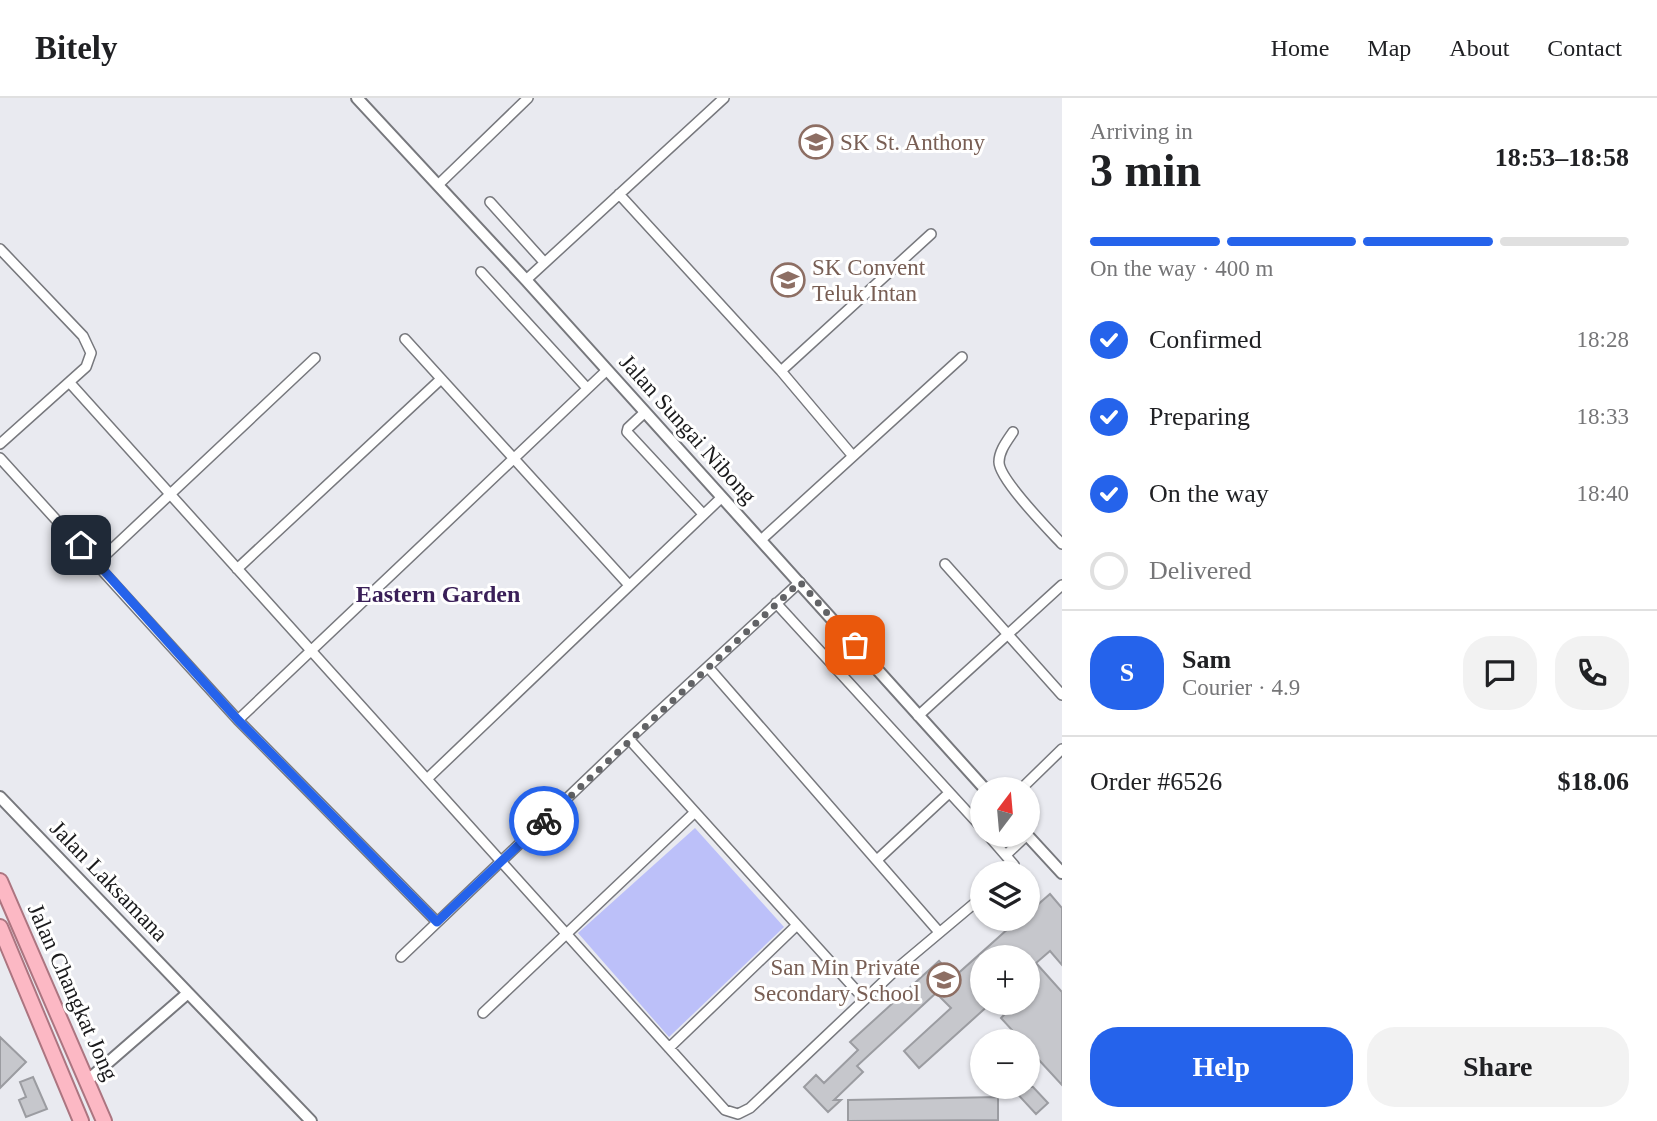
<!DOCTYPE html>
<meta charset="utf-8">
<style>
body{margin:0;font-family:Georgia,serif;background:#f2f2f2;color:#202124;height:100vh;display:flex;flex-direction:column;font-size:26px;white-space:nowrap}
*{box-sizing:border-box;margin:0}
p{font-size:23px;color:#757577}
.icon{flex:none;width:38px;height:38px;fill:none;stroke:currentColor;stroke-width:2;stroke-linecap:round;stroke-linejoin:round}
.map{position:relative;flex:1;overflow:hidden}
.side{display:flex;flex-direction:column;background:#fff;width:595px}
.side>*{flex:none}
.needle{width:46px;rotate:16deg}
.fabs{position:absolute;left:970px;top:679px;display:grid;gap:14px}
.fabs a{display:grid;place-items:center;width:70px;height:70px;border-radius:50%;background:#fff;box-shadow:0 2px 5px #0004;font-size:35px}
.pin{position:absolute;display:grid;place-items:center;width:60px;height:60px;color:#fff;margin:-30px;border-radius:14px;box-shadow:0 4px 10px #0006}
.courier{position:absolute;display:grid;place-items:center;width:70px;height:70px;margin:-35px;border:5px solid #2563eb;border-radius:50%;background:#fff;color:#222;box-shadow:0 2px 9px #0007}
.head em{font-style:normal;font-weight:700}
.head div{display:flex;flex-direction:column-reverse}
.head{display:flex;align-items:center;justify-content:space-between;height:119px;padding:0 28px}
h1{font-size:46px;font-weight:700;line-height:52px}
.bar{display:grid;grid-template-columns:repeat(4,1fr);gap:10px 7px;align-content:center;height:84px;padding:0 28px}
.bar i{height:9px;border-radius:5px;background:#e0e0e0}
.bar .active{background:#2563eb}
.bar p{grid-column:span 4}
.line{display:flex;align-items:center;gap:18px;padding:0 28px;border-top:2px solid #e0e0e0}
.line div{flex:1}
.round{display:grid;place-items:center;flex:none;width:74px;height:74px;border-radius:28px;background:#f2f2f2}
ol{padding:0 28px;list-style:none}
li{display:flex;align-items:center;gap:21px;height:77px}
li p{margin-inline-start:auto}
li .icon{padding:7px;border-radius:50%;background:#2563eb;color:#fff;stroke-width:4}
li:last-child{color:#757577}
li i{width:38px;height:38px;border:4px solid #e0e0e0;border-radius:50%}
.cta{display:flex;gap:14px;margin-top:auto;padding:14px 28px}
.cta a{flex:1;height:80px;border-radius:28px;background:#2563eb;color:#fff;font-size:28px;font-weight:700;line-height:80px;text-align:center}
.cta a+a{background:#f2f2f2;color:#202124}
header{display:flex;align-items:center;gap:42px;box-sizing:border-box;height:98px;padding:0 35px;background:#fff;border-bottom:2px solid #e0e0e0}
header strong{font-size:33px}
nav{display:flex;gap:38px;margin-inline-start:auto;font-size:24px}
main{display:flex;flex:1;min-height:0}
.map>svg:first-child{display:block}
.green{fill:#bcc0f9}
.building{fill:#c6c7cc;stroke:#9b9ca1;stroke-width:2}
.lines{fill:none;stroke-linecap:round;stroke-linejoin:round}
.minor-casing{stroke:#77787d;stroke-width:12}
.tertiary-casing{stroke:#77787d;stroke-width:14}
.trunk-casing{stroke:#ac7580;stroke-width:18}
.minor{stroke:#fff;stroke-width:9}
.tertiary{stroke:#fff;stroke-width:10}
.trunk{stroke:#fcb8c4;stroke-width:14}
.done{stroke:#626366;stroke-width:7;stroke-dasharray:0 12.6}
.route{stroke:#2563eb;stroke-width:9}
.labels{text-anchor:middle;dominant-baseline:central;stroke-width:6;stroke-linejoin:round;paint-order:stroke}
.education-label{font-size:23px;fill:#785e54;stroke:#fff;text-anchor:start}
.street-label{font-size:23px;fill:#1a1a1c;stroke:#fff}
.neighbourhood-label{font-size:24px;font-weight:bold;fill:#3a1f58;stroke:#fff}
</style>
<header>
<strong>Bitely</strong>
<nav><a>Home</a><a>Map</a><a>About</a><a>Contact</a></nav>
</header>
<main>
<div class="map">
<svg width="1062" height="1023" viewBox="0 0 1062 1023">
<rect width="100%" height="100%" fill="#e9eaf0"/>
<path class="green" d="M695 730 784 829 669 939 578 835Z"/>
<path class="building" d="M1050 796 1062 810V867L1050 853 1036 865 1062 894V987L1027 949V943H1022L1001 920 1004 917 993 905H1027V859H982V905H991L919 970 904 953 951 910 936 895 857 968 863 974 834 1002H841L828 1014 804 989 816 977 824 985 858 952 850 944 939 863 954 879 1019 821H1027V816Z
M0 939 26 964 0 990Z
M33 979 47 1011 26 1019 19 1002 26 999 20 984Z
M1011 989H1033L1048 1005 1036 1016Z
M998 999V1022L848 1023V1002Z"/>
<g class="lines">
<defs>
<path id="minor" d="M438 87 528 0
M619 96 781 273 852 357
M490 104 544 164
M0 151 83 238 91 255 86 269 0 346
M481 174 587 290
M526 182 724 0
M405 241 628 486
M781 273 931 136
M70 285 725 1012 738 1016 750 1010 901 867 982 799
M644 315 628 330 627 334 703 416
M1013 334C1007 343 999 353 999 364 999 381 1049 432 1062 446
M0 360 238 622 437 824
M761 442 962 259
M97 465 315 260
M945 466 1062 597
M237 471 441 281
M776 505 982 730
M708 569 939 834
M918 618 1062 487
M238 622 606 273
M629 641 864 901
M427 681 721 400
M1021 691 1062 651
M988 737 1014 767 1010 775
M1007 756 1027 737
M877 762 949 695
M401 859 629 641 800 484
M483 915 695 714
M669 950 796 828"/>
<path id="tertiary" d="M357 0 526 182 985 691
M0 699 311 1023
M1027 737 1062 775
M88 982 188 895"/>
<path id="trunk" d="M0 783 104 1023
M0 829 81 1023"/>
</defs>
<use href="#minor" class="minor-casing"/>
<use href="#tertiary" class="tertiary-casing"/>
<use href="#trunk" class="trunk-casing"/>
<use href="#minor" class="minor"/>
<use href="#tertiary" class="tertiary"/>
<use href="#trunk" class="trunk"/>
</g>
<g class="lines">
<path class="done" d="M544 723 800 484 855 547"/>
<path class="route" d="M81 447 238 622 437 824 544 723"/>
</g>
<defs>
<symbol id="school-ring" viewBox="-11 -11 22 22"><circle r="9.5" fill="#fff" stroke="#8d6e63" stroke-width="1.5"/><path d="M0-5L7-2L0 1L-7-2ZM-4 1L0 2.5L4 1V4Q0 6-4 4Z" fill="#8d6e63"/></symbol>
</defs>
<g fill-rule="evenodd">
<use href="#school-ring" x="797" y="25" width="38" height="38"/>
<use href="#school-ring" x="769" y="163" width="38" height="38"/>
<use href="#school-ring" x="925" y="863" width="38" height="38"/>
</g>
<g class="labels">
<g class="education-label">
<text x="840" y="44">SK St. Anthony</text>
<text x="812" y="169">SK Convent<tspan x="812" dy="26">Teluk Intan</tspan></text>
<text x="920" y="869" text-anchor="end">San Min Private<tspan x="920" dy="26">Secondary School</tspan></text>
</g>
<g class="street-label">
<text transform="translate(688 331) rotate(48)">Jalan Sungai Nibong</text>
<text transform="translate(109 783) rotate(46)">Jalan Laksamana</text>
<text transform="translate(73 894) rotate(66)">Jalan Changkat Jong</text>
</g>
<g class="neighbourhood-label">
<text x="438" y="496">Eastern Garden</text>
</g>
</g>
</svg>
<div class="fabs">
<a><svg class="needle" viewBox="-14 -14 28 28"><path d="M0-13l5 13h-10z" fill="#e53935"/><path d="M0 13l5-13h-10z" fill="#757577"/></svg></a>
<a><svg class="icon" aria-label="layers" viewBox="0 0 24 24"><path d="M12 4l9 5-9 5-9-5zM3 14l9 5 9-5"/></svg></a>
<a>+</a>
<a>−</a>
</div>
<div class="pin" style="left:855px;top:547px;background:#ea580c"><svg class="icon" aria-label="bag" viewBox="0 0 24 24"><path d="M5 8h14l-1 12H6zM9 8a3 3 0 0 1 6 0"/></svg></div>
<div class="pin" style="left:81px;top:447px;background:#1f2937"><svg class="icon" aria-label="home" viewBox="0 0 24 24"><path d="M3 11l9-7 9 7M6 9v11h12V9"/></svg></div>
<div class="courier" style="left:544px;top:723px"><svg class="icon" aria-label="bike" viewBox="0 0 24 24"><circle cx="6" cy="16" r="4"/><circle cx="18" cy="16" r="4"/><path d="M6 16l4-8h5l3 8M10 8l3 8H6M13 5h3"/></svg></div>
</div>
<section class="side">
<div class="head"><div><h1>3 min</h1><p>Arriving in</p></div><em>18:53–18:58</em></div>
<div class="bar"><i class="active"></i><i class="active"></i><i class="active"></i><i></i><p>On the way · 400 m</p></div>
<ol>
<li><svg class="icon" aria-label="check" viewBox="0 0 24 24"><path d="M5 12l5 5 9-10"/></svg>Confirmed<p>18:28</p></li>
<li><svg class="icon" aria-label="check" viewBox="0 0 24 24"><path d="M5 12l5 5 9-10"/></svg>Preparing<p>18:33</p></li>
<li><svg class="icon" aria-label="check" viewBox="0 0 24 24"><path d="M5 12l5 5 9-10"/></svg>On the way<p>18:40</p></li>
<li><i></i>Delivered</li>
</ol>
<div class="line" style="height:126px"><b class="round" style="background:#2563eb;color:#fff">S</b><div><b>Sam</b><p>Courier · 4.9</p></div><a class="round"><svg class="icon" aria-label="chat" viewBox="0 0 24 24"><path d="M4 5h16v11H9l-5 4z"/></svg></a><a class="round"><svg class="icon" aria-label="phone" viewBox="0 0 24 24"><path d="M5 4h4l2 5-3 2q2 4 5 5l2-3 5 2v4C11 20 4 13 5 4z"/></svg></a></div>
<div class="line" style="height:91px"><div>Order #6526</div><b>$18.06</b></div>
<div class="cta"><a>Help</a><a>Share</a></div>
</section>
</main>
